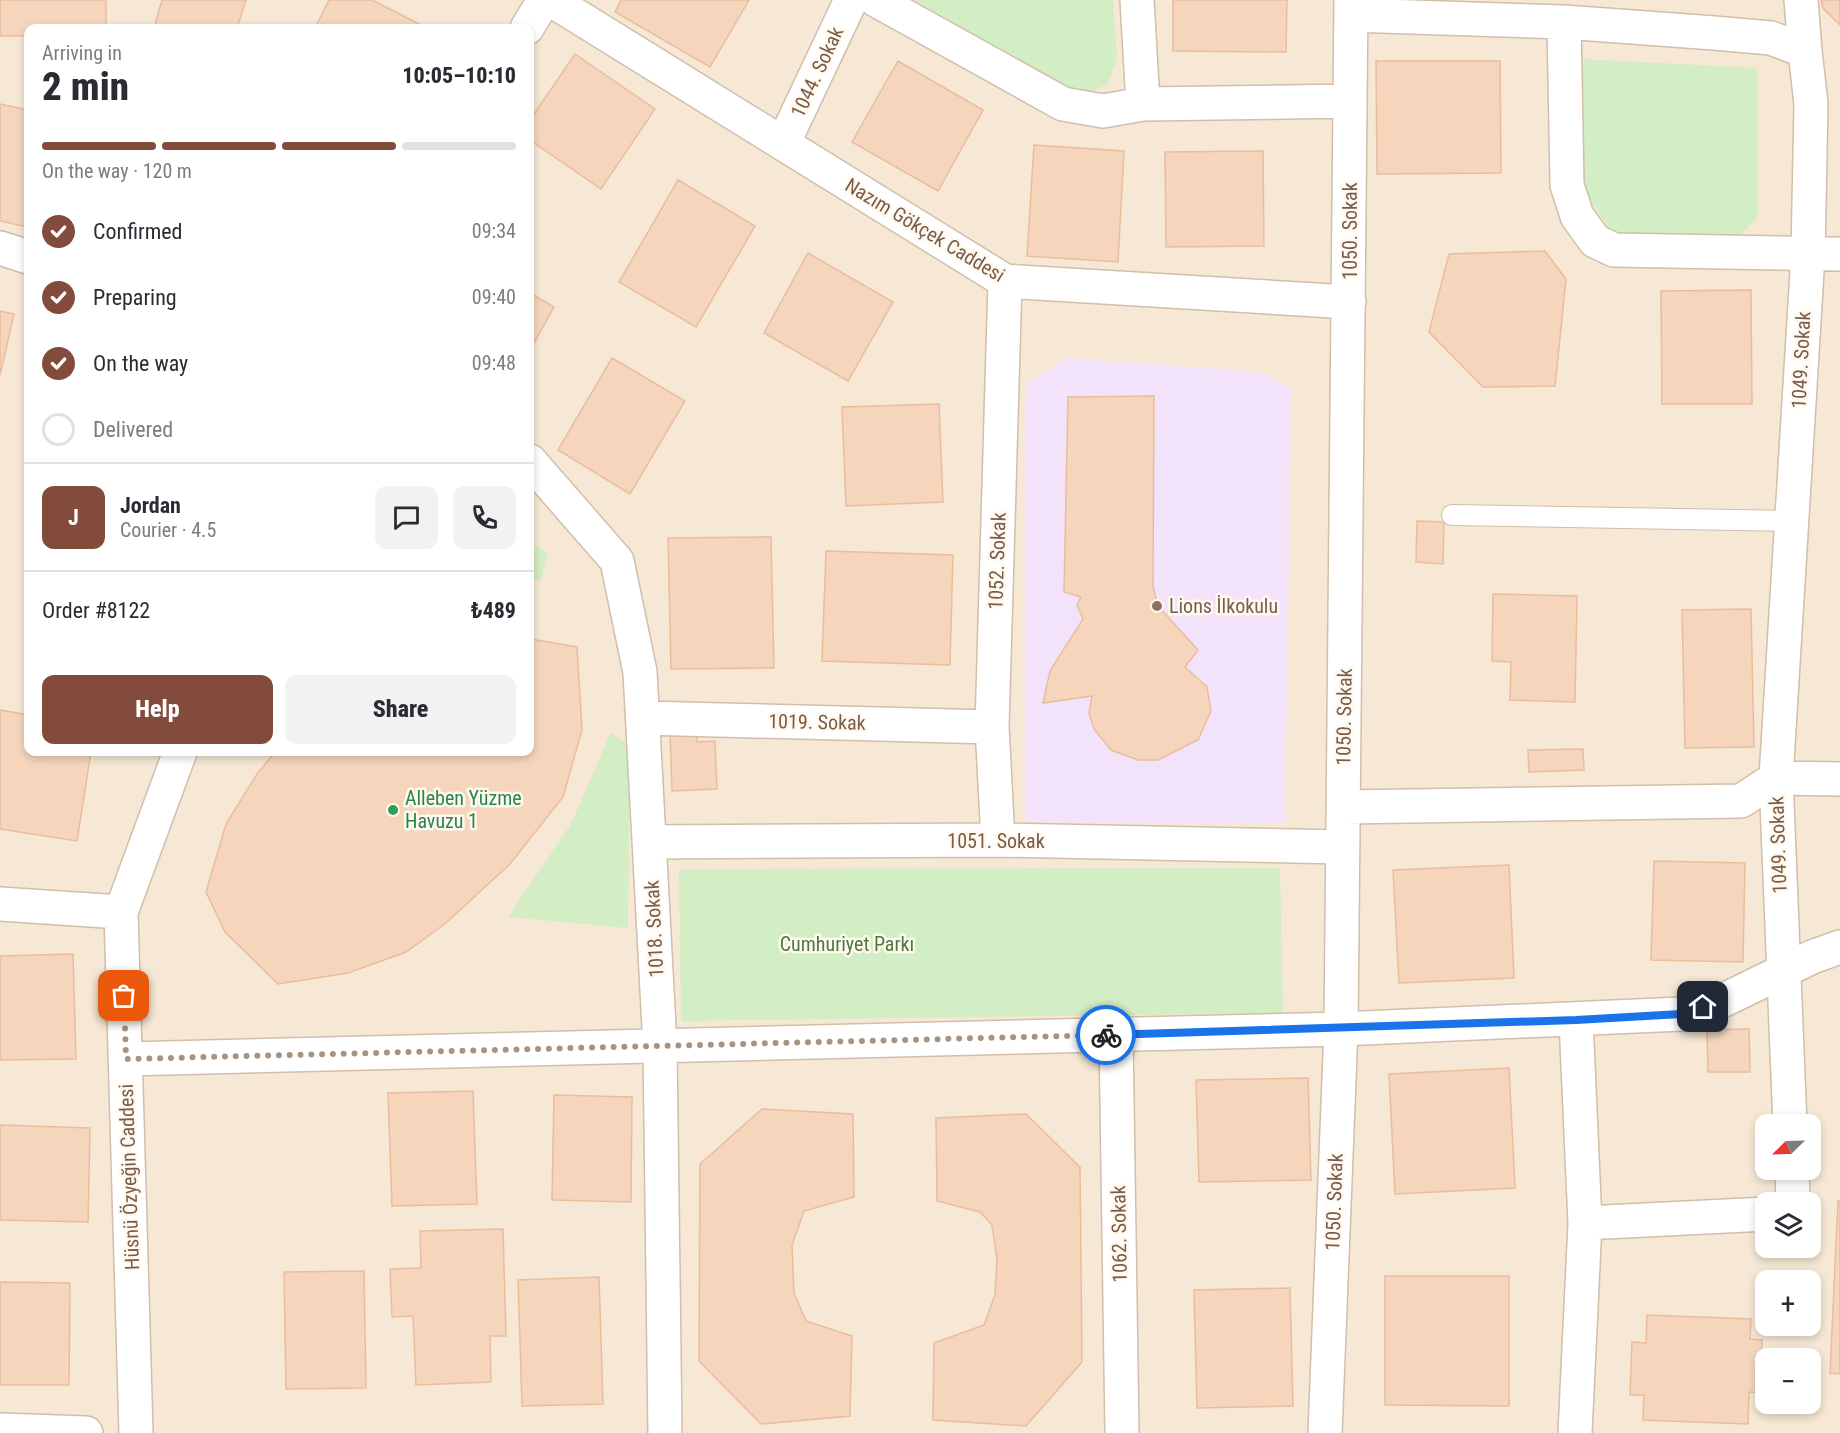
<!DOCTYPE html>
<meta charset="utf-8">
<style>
body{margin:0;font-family:"Roboto Condensed",sans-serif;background:#f2f2f3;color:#2b2b33;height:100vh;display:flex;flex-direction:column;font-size:22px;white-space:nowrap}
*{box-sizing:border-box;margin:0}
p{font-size:20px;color:#7c7c81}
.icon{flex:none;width:33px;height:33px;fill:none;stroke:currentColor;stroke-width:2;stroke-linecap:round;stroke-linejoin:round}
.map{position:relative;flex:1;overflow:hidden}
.sheet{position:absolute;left:24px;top:24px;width:510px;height:732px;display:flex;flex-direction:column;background:#fff;border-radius:12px;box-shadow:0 3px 9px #0003}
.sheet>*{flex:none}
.needle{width:39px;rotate:247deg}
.buttons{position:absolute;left:1755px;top:1114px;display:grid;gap:12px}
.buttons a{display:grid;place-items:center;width:66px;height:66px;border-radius:12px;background:#fff;box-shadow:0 3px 9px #0003;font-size:30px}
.pin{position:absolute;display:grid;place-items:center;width:51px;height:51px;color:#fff;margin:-26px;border-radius:12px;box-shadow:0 3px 9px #0006}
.courier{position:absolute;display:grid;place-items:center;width:60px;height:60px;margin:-30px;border:4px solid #1a73e8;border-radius:50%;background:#fff;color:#222;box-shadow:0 2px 8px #0007}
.summary em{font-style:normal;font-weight:800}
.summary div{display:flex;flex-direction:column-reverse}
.summary{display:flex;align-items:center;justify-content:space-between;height:102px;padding:0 18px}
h1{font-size:39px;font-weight:800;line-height:45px}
.bar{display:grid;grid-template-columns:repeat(4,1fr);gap:9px 6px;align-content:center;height:72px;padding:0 18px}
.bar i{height:8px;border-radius:4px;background:#e1e1e2}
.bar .active{background:#834b3b}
.bar p{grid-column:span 4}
.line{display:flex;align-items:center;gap:15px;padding:0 18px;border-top:2px solid #e1e1e2}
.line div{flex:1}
.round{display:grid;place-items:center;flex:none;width:63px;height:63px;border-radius:12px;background:#f2f2f3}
ol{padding:0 18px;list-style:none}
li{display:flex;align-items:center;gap:18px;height:66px}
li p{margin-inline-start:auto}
li .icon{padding:6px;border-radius:50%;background:#834b3b;color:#fff;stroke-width:4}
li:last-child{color:#7c7c81}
li i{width:33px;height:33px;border:3px solid #e1e1e2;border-radius:50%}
.primary-button{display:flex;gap:12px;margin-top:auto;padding:12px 18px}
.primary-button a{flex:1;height:69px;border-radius:12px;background:#834b3b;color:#fff;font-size:24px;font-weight:800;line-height:69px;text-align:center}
.primary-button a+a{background:#f2f2f3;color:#2b2b33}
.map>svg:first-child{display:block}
.residential{fill:#f6e8d5;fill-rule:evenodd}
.education{fill:#f3e3fa}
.green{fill:#d3edc4}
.building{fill:#f5d6bd;stroke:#e9bd9c;stroke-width:1.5}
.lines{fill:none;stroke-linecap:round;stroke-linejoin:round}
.service-casing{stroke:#d1beab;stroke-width:22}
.minor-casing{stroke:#d1beab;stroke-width:36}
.service{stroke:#fff;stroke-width:20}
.minor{stroke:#fff;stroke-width:33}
.done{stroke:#a89280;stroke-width:6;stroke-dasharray:0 10.8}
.route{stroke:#1a73e8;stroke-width:8}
.education-dot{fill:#8d6e63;stroke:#fff9ef;stroke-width:2}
.leisure-dot{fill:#2e9e5b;stroke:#fff9ef;stroke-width:2}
.labels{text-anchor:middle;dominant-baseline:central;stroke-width:5;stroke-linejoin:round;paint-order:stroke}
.street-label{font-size:20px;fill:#7a5c49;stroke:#fff9ef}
.education-label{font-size:20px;fill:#785e54;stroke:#fff9ef;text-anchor:start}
.leisure-label{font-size:20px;fill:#27864d;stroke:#fff9ef;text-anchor:start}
.park-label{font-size:20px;fill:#4c7a3d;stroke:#fff9ef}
</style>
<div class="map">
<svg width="1840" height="1433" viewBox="0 0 1840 1433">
<rect width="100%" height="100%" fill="#fef6e7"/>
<path class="residential" d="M0 0H1840V1433H0ZM28 28H530V752H28ZM1766 1125H1810V1170H1766ZM1766 1203H1810V1248H1766ZM1766 1281H1810V1326H1766ZM1766 1359H1810V1404H1766Z"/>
<path class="education" d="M1065 358 1262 372 1291 389 1285 824 1026 822 1025 386Z"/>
<path class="green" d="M915 0H1113L1117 58 1108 84 1088 93 1057 84Z
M1582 59 1757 68 1758 217 1741 234 1614 237 1583 189Z
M530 543 548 553 541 580 530 579Z
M611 732 630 747 628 928 508 917 571 824Z
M1280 868 1283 1013 681 1021 679 869Z"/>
<path class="building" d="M0 0H106V28H28V36H0Z
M162 0H246L237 28H154Z
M329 0H372L427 28H315Z
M621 0H749L710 67 615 12Z
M1173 0H1287L1286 52 1173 51Z
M1821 0H1840V25L1823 8Z
M575 54 655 109 601 189 530 140V120Z
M898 61 983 110 938 191 852 142Z
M1376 61H1500L1501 173 1377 174Z
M0 104 28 110V227L0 221Z
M1034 145 1124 151 1118 262 1027 256Z
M1263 151 1264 246 1166 247 1165 152Z
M678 180 755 226 696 327 619 282Z
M1545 251 1566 279 1555 386 1483 387 1429 332 1449 254Z
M808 253 893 302 848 381 764 333Z
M1751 290 1752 404H1662L1661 291Z
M530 293 554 307 530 350Z
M0 311 14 314 0 375Z
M612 358 685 401 630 494 558 450Z
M1154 396 1153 586 1158 606 1198 650 1185 667 1207 687 1211 711 1198 740 1158 760H1138L1111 750 1094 729 1089 713 1092 696 1043 703 1050 671 1083 619 1077 605 1081 597 1064 592 1068 397Z
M939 404 943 502 846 506 842 407Z
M1417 521 1444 522 1443 564 1416 562Z
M771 537 774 668 671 669 668 538Z
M826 551 953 555 950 665 822 661Z
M1493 594 1577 596 1575 702 1510 700 1511 662 1492 661Z
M1751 609 1754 747 1685 748 1682 610Z
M530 639 577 647 582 730 563 797 510 864 446 923 406 952 348 973 278 984 225 932 206 892 226 824 257 774 275 752H530Z
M0 710 28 715V752H91L77 841 0 829Z
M696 729 697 742 715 741 717 789 672 791 670 730Z
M1583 749 1584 770 1529 772 1528 750Z
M1654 861 1745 863 1743 962 1651 960Z
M1509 865 1514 978 1399 983 1393 870Z
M73 954 76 1059 0 1060V956Z
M1749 1029 1750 1072H1708L1707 1030Z
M1509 1068 1515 1188 1395 1194 1389 1074Z
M1308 1078 1311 1180 1199 1182 1196 1080Z
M473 1091 477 1204 392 1206 388 1093Z
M554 1095 632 1097 631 1202 552 1200Z
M762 1109 853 1114 854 1197 804 1211 792 1245 794 1293 806 1321 852 1336 850 1416 761 1424 699 1361 700 1164Z
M1026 1114 1080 1167 1082 1362 1026 1426 933 1420 934 1343 984 1325 995 1295 997 1259 992 1225 980 1212 937 1201 936 1118Z
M0 1125 90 1128 88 1222 0 1220Z
M1838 1201H1840V1374L1830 1373Z
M503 1229 506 1336H490L491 1382 416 1385 413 1316 392 1317 390 1269 421 1268 420 1231Z
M364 1271 366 1388 286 1389 284 1272Z
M1385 1276H1509V1406L1385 1405Z
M599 1277 603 1404 522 1406 518 1280Z
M0 1282 70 1283 69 1385H0Z
M1290 1288 1293 1406 1197 1408 1194 1290Z
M1647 1315 1751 1319 1750 1339 1762 1340 1760 1393 1749 1392 1748 1424 1643 1420 1644 1395H1630L1632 1342 1646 1343Z"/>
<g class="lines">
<defs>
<path id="service" d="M1452 515 1792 521"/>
<path id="minor" d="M551 0 1005 281 1349 302
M876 0 1063 104 1103 111 1143 104 1350 101
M1137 0 1143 104
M1801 0 1805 51
M1351 15 1564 22 1714 33 1771 38 1805 51 1811 104 1808 255 1776 778 1790 1125
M1564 22 1567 185 1577 216 1595 241 1614 250 1840 254
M527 28 544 0
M783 144 851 0
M0 248 28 257
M530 461 617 561 640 672 660 1046 665 1433
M643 718 992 727
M1343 807 1741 801 1776 778 1840 779
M998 840 992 727 1005 281
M649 842 998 840 1343 847
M0 904 121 912
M1116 1035 1122 1433
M126 1059 1341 1029 1681 1014 1724 1000 1812 957 1840 947
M1792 1170 1793 1203
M1585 1223 1766 1214
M0 1430 86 1433
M136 1433 121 912 180 752
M1325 1433 1341 1029 1351 0
M1575 1433 1585 1223 1576 1020"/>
</defs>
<use href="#service" class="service-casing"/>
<use href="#minor" class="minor-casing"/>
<use href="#service" class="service"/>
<use href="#minor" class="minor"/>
</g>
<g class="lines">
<path class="done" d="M124 996 126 1059 1106 1035"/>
<path class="route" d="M1106 1035 1576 1020 1681 1014 1703 1007"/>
</g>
<circle class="education-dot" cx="1157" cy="606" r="6"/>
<circle class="leisure-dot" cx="393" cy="810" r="6"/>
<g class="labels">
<g class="street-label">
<text transform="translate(817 72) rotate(-65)">1044. Sokak</text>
<text transform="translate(925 230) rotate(31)">Nazım Gökçek Caddesi</text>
<text transform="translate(1350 231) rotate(-90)">1050. Sokak</text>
<text transform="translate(1801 360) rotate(-87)">1049. Sokak</text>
<text transform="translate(997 561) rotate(-88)">1052. Sokak</text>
<text transform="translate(1344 717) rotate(-89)">1050. Sokak</text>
<text transform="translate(817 722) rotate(1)">1019. Sokak</text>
<text x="996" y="841">1051. Sokak</text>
<text transform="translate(1778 845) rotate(-92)">1049. Sokak</text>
<text transform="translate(654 929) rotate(-93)">1018. Sokak</text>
<text transform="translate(129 1177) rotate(-92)">Hüsnü Özyeğin Caddesi</text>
<text transform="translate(1334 1202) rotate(-88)">1050. Sokak</text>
<text transform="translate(1119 1234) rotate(-91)">1062. Sokak</text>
</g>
<g class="education-label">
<text x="1169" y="606">Lions İlkokulu</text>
</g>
<g class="leisure-label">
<text x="405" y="798">Alleben Yüzme<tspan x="405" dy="23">Havuzu 1</tspan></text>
</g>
<g class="park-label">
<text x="847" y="944">Cumhuriyet Parkı</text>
</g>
</g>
</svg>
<div class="buttons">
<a><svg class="needle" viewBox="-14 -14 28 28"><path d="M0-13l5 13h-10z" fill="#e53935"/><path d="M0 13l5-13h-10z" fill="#7c7c81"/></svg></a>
<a><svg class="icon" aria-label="layers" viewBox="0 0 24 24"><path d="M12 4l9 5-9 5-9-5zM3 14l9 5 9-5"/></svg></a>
<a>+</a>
<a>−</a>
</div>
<div class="pin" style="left:124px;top:996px;background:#ea580c"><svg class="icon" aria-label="bag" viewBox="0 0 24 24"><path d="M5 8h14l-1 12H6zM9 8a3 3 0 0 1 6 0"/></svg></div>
<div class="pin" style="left:1703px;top:1007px;background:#1f2937"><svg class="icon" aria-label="home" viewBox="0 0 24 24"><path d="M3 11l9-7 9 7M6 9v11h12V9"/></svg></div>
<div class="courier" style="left:1106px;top:1035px"><svg class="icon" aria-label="bike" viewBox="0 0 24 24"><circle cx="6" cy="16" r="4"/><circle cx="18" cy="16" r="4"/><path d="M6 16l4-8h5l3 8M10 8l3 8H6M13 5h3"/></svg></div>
<section class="sheet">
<div class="summary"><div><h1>2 min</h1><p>Arriving in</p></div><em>10:05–10:10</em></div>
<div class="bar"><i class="active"></i><i class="active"></i><i class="active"></i><i></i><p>On the way · 120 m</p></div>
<ol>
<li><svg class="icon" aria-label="check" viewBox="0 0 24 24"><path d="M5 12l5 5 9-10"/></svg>Confirmed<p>09:34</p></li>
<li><svg class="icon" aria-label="check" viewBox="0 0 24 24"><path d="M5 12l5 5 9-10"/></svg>Preparing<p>09:40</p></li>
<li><svg class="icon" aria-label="check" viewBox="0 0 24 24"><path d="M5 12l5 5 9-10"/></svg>On the way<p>09:48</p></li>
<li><i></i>Delivered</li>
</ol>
<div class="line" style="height:108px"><b class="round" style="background:#834b3b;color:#fff">J</b><div><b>Jordan</b><p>Courier · 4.5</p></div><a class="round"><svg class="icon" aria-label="chat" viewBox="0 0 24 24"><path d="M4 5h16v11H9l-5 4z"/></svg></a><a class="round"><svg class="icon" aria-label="phone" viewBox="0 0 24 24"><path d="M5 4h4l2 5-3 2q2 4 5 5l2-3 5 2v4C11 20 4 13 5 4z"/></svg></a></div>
<div class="line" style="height:78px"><div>Order #8122</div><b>₺489</b></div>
<div class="primary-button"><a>Help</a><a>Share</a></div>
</section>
</div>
